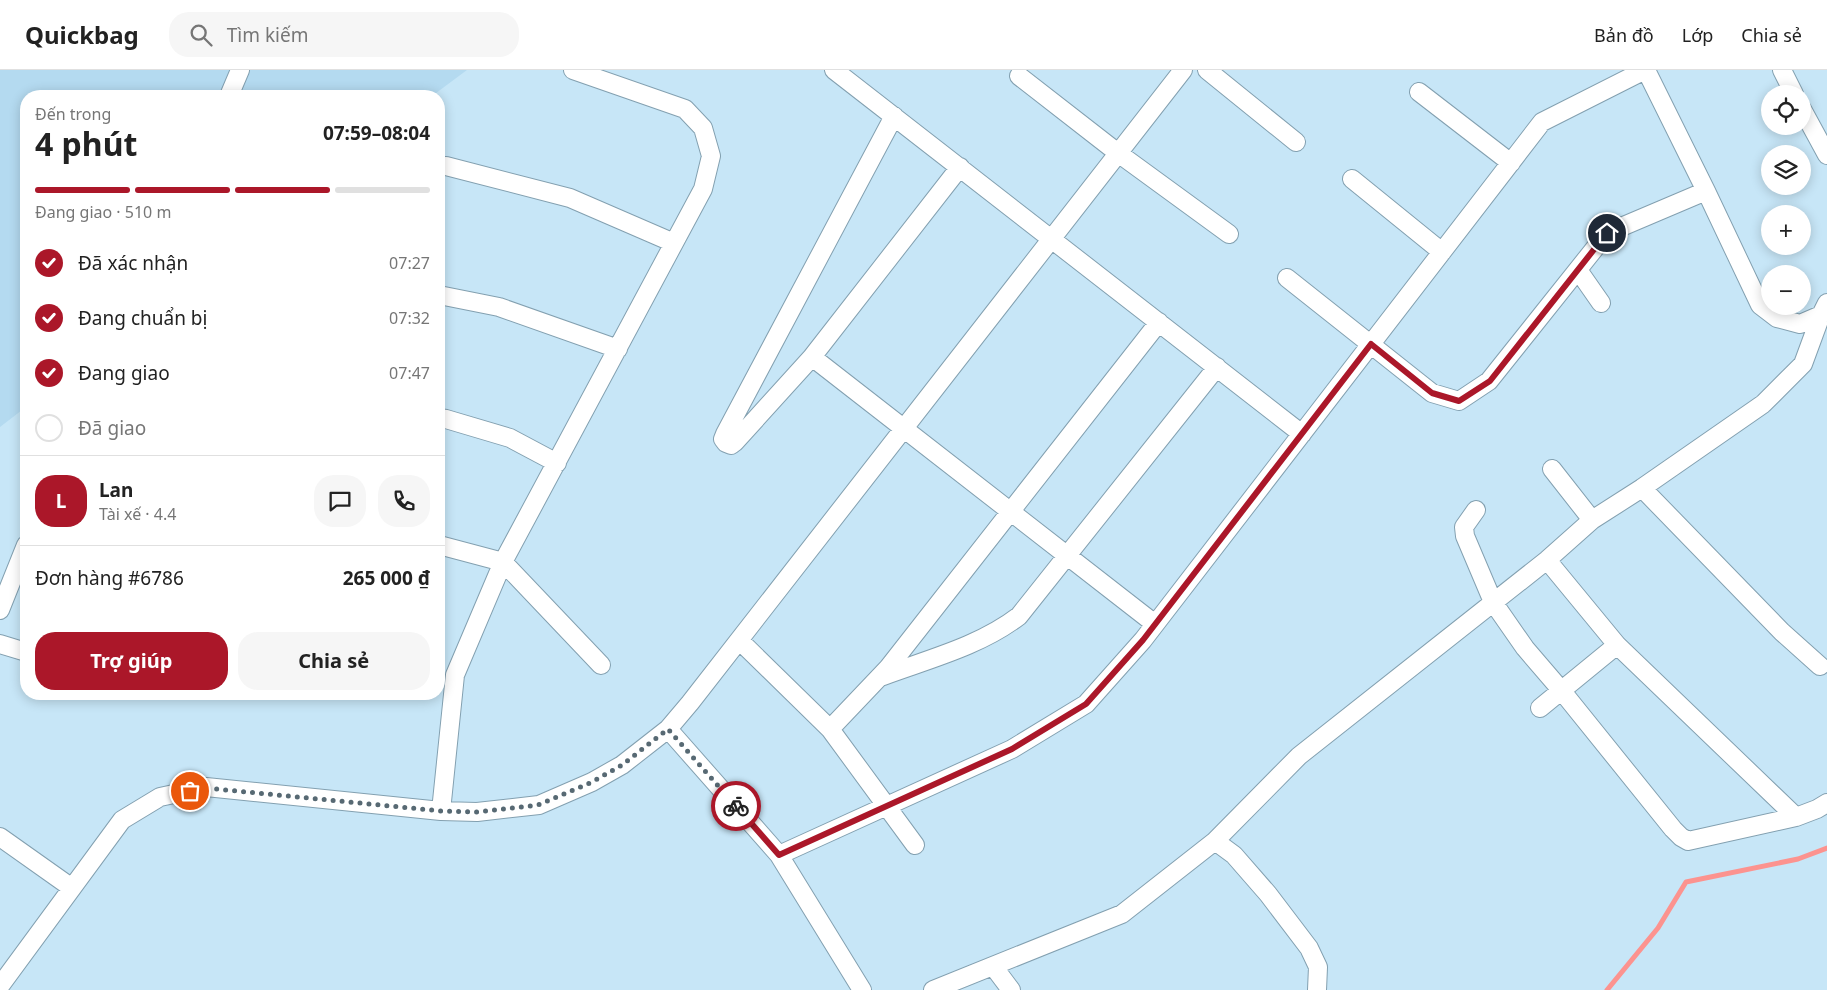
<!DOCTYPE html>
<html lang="vi">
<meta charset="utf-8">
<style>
body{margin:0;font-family:"Noto Sans",sans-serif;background:#f6f6f6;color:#222;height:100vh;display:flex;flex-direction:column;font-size:19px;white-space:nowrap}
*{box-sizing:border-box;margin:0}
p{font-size:16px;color:#767676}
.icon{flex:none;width:28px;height:28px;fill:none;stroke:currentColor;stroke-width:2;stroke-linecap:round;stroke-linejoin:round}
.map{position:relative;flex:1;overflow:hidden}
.drawer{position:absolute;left:20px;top:20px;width:425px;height:610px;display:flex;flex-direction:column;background:#fff;border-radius:20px;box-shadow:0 2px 12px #0003}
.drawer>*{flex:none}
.buttons{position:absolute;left:1761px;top:15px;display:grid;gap:10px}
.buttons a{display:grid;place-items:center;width:50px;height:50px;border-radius:50%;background:#fff;box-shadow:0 2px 12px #0003;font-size:25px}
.pin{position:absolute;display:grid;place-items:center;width:42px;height:42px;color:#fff;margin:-21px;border:2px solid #fff;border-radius:50%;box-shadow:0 1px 5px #0007}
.courier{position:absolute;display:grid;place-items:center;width:50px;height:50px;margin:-25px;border:4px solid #ab1729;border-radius:50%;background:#fff;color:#222;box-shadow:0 1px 6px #0007}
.headline em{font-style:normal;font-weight:700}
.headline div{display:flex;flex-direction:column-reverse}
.headline{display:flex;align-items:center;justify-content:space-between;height:85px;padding:0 15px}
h1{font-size:32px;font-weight:700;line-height:38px}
.bar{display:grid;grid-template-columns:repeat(4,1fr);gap:8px 5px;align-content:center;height:60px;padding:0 15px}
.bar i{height:6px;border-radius:4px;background:#e0e0e0}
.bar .selected{background:#ab1729}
.bar p{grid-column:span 4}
.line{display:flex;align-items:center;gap:12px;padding:0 15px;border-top:1px solid #e0e0e0}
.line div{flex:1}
.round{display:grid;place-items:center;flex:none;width:52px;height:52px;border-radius:20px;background:#f6f6f6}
ol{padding:0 15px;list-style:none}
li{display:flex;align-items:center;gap:15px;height:55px}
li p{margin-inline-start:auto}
li .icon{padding:5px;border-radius:50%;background:#ab1729;color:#fff;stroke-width:4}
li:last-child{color:#767676}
li i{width:28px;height:28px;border:2px solid #e0e0e0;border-radius:50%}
.button{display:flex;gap:10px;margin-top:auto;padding:10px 15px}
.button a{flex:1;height:58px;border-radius:20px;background:#ab1729;color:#fff;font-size:20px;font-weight:700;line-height:58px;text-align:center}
.button a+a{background:#f6f6f6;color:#222}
header{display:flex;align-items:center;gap:30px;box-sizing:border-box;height:70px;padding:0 25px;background:#fff;border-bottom:1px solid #e0e0e0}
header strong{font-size:24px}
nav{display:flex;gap:28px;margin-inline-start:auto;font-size:18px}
.search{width:350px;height:45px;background:#f6f6f6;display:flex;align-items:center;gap:12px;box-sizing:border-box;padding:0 18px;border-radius:20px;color:#767676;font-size:19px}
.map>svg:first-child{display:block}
.built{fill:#b4daf0}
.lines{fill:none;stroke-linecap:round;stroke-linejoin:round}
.stream{stroke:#fc938f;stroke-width:5}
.street-casing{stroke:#83a0b0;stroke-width:20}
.street{stroke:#fff;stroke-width:18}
.done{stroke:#576973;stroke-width:5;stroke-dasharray:0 9}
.route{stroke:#ab1729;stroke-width:6}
</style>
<header>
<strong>Quickbag</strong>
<div class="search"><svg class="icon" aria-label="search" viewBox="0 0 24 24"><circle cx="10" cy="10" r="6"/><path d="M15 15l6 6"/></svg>Tìm kiếm</div>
<nav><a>Bản đồ</a><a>Lớp</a><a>Chia sẻ</a></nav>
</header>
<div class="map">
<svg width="1827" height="920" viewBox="0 0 1827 920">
<rect width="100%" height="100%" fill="#c7e6f7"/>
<path class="built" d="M0 0H467L432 26H26V337L0 357Z"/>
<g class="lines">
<path class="stream" d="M1607 920 1658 858 1686 812 1798 789 1827 778"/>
<defs>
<path id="street" d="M834 0 1302 364
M1207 0 1296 72
M1646 0 1706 121 1760 235 1777 248 1800 254 1821 245 1827 233
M1782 0 1794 24
M1019 6 1118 83 1229 164
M1419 22 1511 93
M229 26 240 0
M1802 39 1827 85
M894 46 725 364 723 369 726 373 731 375 735 372 812 287 960 97
M446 96 570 128 674 173
M1352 109 1442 182
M1578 200 1601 233
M1287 208 1432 323 1459 331 1489 311 1607 163 1706 121
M439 225 499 237 618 279
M812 287 1155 554
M439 348 446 349 510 368 557 393
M1552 399 1592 450
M1642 418 1782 562 1820 596
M1476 440 1464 457 1465 466 1493 532 1525 578 1561 620 1673 759 1681 767 1688 771 1796 747 1817 739 1827 733
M439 475 503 492 601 595
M1547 490 1617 575 1796 747
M0 540 26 475
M739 570 830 659 915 775
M0 574 26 582
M883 606C929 589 980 576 1019 546L1217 297
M1540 638 1617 575
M668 659 779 785 862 920
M830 659 888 598 1159 252
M441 741 455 605 503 492 703 119 711 86 703 58 685 39 573 0
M0 767 72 818
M1215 771 1234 785 1268 824 1309 878 1318 897 1317 920
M779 785 1012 679 1086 634 1143 570 1542 52 1645 0
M993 896 1011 920
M0 916 122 750 160 727 206 717 441 741 477 742 539 735 592 712 622 695 668 659 690 633 1183 0
M933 920 1122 844 1215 771 1299 686 1547 490 1592 450 1642 418 1763 334 1803 294 1821 245"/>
</defs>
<use href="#street" class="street-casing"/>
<use href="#street" class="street"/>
</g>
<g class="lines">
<path class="done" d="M190 721 206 718 441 741 477 742 538 735 592 712 622 695 668 659 736 736"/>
<path class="route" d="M736 736 779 785 1012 679 1086 634 1143 570 1371 274 1432 323 1459 331 1490 311 1607 163"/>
</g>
</svg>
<div class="buttons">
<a><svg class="icon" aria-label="locate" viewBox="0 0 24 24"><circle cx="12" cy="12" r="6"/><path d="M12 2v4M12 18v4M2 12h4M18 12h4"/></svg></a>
<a><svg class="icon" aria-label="layers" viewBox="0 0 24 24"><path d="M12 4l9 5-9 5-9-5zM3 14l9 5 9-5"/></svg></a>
<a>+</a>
<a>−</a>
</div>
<div class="pin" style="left:190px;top:721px;background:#ea580c"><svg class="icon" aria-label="bag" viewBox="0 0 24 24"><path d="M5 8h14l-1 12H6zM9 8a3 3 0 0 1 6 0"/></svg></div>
<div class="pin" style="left:1607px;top:163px;background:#1f2937"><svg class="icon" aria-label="home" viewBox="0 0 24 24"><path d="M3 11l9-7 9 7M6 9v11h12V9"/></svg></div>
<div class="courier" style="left:736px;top:736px"><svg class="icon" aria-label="bike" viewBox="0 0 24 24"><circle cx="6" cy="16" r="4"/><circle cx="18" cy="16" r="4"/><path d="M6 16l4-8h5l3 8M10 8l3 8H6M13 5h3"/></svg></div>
<section class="drawer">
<div class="headline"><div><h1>4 phút</h1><p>Đến trong</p></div><em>07:59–08:04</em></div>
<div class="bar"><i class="selected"></i><i class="selected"></i><i class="selected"></i><i></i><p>Đang giao · 510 m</p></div>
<ol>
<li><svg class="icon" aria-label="check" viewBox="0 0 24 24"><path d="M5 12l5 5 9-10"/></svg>Đã xác nhận<p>07:27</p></li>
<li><svg class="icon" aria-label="check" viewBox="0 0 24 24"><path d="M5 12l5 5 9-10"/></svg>Đang chuẩn bị<p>07:32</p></li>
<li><svg class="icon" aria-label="check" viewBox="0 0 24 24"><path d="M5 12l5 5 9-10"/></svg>Đang giao<p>07:47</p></li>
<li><i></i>Đã giao</li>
</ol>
<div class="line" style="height:90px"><b class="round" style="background:#ab1729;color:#fff">L</b><div><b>Lan</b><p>Tài xế · 4.4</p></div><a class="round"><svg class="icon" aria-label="chat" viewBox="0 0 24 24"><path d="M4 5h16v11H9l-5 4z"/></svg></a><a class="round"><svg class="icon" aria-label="phone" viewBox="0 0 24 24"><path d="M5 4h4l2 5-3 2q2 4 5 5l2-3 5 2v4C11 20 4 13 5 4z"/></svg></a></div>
<div class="line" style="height:65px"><div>Đơn hàng #6786</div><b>265 000 ₫</b></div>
<div class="button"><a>Trợ giúp</a><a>Chia sẻ</a></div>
</section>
</div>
